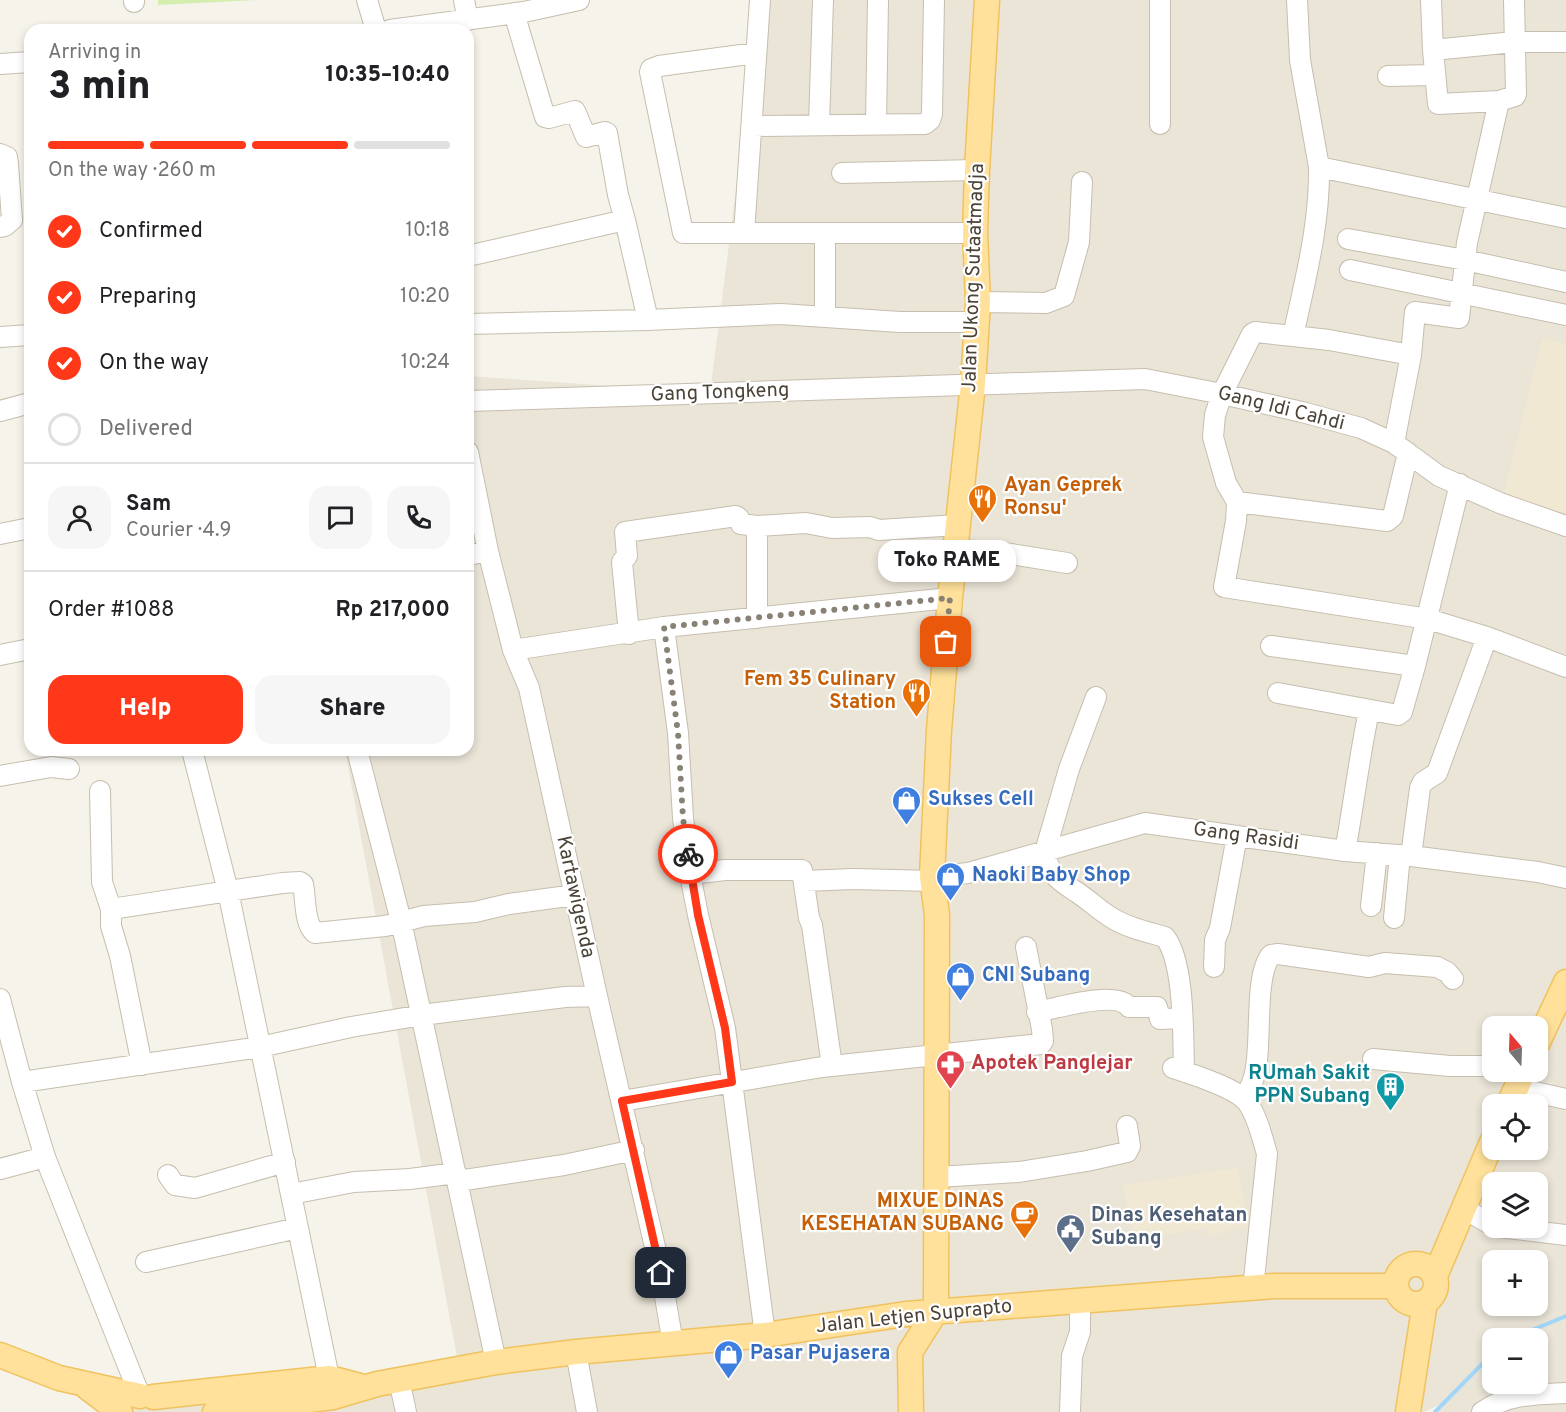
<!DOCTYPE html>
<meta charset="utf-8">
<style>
body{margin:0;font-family:Overpass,sans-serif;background:#f6f6f6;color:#202124;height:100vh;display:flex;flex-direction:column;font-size:22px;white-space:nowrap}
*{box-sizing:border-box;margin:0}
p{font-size:20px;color:#757577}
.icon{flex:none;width:33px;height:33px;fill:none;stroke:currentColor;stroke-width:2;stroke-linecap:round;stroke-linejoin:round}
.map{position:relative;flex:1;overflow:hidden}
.panel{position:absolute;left:24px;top:24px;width:450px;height:732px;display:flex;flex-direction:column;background:#fff;border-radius:18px;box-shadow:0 3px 9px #0003}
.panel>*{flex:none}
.needle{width:39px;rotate:341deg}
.controls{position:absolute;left:1482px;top:1016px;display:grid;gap:12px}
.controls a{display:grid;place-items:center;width:66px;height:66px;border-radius:12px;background:#fff;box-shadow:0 3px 9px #0003;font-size:30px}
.pin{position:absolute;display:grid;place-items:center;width:51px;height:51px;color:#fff;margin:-26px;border-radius:12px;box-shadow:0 3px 9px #0006}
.courier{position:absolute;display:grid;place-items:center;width:60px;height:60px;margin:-30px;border:4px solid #ff3819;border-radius:50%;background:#fff;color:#222;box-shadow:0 2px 8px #0007}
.bubble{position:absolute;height:42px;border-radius:18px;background:#fff;box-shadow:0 3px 9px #0003;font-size:20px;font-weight:800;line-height:42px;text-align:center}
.headline em{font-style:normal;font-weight:800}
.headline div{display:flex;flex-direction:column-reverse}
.headline{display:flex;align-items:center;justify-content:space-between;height:102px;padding:0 24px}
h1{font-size:39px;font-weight:800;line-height:45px}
.bar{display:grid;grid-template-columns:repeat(4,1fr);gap:9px 6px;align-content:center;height:72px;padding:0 24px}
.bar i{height:8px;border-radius:4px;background:#e0e0e0}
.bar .on{background:#ff3819}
.bar p{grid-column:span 4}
.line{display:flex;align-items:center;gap:15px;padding:0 24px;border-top:2px solid #e0e0e0}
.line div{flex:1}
.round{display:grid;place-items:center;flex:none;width:63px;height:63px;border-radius:18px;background:#f6f6f6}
ol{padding:0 24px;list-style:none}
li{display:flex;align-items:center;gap:18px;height:66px}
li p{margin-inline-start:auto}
li .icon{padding:6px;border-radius:50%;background:#ff3819;color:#fff;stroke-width:4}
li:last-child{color:#757577}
li i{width:33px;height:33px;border:3px solid #e0e0e0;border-radius:50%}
.action{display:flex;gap:12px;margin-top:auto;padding:12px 24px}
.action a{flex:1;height:69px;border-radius:18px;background:#ff3819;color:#fff;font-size:24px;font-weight:800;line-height:69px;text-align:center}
.action a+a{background:#f6f6f6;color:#202124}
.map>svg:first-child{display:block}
.residential{fill:#ebe5d8;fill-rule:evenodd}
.education{fill:#f1e8d3}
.green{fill:#d3eeaf}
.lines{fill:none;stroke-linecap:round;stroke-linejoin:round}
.stream{stroke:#a2d6f8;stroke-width:4}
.minor-casing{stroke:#c6beae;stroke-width:22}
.major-casing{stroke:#f0c25e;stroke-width:27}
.minor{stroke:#fff;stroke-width:20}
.major{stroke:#ffe19b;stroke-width:24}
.done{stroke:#888176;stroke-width:6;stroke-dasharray:0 10.8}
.route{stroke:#ff3819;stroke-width:8}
.labels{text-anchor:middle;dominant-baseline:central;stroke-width:4.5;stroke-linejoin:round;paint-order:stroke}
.street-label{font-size:20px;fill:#4c4337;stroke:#fff}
.food-label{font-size:20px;font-weight:bold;fill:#c56008;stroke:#fff;text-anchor:end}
.shop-label{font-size:20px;font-weight:bold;fill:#366cbe;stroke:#fff;text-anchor:start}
.health-label{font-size:20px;font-weight:bold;fill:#be3a42;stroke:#fff;text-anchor:start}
.culture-label{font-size:20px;font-weight:bold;fill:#0d838f;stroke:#fff;text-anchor:end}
.service-label{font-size:20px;font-weight:bold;fill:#4e5e75;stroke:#fff;text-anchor:start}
</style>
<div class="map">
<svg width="1566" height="1412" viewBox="0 0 1566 1412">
<rect width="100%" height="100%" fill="#f6f3ea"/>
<path class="residential" d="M760 0H1566V1412H1435L1443 1403 1424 1412H102L93 1391 459 1368 345 750H468V555L488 551 468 455V376L710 393ZM1492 1026H1538V1071H1492ZM1492 1104H1538V1149H1492ZM1492 1182H1538V1227H1492ZM1492 1260H1538V1305H1492ZM1492 1338H1538V1383H1492Z"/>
<path class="education" d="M1542 338 1566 344V525L1502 503Z
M1238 1168 1248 1226 1207 1236 1206 1228 1134 1240 1123 1185Z"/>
<path class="green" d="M158 0H256L158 5Z"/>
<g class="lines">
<path class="stream" d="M1513 1338 1566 1316
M1435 1412 1492 1354"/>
<defs>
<path id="minor" d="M367 0 376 30
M464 0 468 20
M1297 0 1300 60 1319 167C1320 224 1305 281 1293 336L1255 332 1252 334 1222 394 1215 415 1213 437 1226 483 1237 502 1236 521 1224 587 1428 619 1487 637 1566 667
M1431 0 1433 50
M1514 0 1516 94 1515 96 1499 101 1438 104 1433 50 1514 42H1566
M134 2V0
M390 30 524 12 579 0
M756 53 659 66 651 69 650 72 683 233H975
M0 64 30 62
M1388 76 1434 75
M876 124 878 0
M1160 124V0
M819 125 823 0
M752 126 925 124 930 120 932 114 934 0
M0 154 7 157 8 164 12 220 5 226 0 227
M1319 167 1566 218
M842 173 977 170
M625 220 648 320
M744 233 760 0
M825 233V317
M1348 239 1465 260 1566 282
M468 256 625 220 618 195 607 133 605 132 586 137 575 111 549 118 545 117 514 13
M1350 270 1566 315
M978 302 1046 303 1064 296 1079 242 1082 182
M468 324 648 320 781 314 900 322H976
M1293 336 1329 340 1411 355
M0 337 30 335
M468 401 1145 379 1222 394 1302 412 1361 428 1394 443 1439 476 1500 503 1566 526
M0 411 30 403
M1394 443 1411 355 1415 312 1459 318 1467 243 1499 101
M468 452 488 551 513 650 529 688 597 996 661 1273 673 1344
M1237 502 1387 521 1393 516 1408 453
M0 534 30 528
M956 550 998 552 1067 563
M468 555 488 551
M757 618V526
M664 627 678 733 683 818 690 874 698 915 725 1028 765 1335
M629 634 622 562 627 556 625 532 736 516 739 518 741 524 757 526 806 523 832 528 870 527 879 530 958 525
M1271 646 1415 666 1460 484
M513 650 664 627 950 598
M0 655 30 649
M1278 693 1398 715 1402 712 1415 666
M1096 697 1069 769 1045 852C1049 876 1060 881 1078 893 1090 901 1100 911 1112 918 1128 928 1148 932 1165 937 1185 963 1183 1038 1184 1072
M192 750 228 891 332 1392
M357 750 401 921 496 1362
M0 776 51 767 69 769
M100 791 102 882 111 909V926L120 956 142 1065
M1345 851C1354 804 1359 757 1369 711
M1411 856 1420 788 1423 782 1437 773 1487 637
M690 874 725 870H802L809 918 812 925 832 1066
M932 877 968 873 1145 823 1345 851 1411 856 1538 872 1566 878
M804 881 853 879 933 881
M1371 906 1377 853
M111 909 282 883 300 882 303 884C306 899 304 924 315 933L385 926 424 916 475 912 509 904 575 895
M1394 918 1400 855
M1214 967 1215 940 1220 928 1237 836
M0 999 22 1082 45 1157 140 1396
M1037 1012C1057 1008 1116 990 1129 1007H1157L1160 1019 1181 1018
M1373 1059 1450 1066H1492
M1173 1068C1192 1074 1229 1086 1243 1098 1255 1107 1263 1140 1267 1154L1253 1289
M22 1082 260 1047 351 1027 422 1015 565 997 597 996
M1516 1088 1566 1099
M1245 1099C1248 1092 1252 1084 1254 1077 1263 1048 1253 977 1271 955L1278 954 1369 967 1385 963 1437 967 1447 972 1453 979
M622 1101 822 1067 1041 1044 1043 1041 1042 1029 1026 947
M0 1169 45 1157
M168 1175 175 1185 195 1188 285 1162
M937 1177 1019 1172 1087 1161 1127 1152 1130 1146 1127 1126
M458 1181 564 1165 634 1150
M291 1194 354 1182 410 1179 456 1173
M1463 1208 1492 1225
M1499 1227 1566 1235
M146 1262 298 1228
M576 1352 587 1412
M399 1380 406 1412
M1070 1412 1072 1356 1080 1332V1301
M1482 1412C1507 1394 1536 1394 1566 1393"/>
<path id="major" d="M1538 1042 1566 982
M1509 1104 1524 1071
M1396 1284a20 20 0 1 1 40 0a20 20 0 1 1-40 0Z
M1435 1276 1492 1142
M910 1352 936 1311 937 915 932 877 939 730 950 598 973 384 978 302 975 233 977 170 987 0
M910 1352 911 1412
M0 1355 59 1378 140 1396
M88 1388 120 1412
M153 1397 330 1378 364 1387
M215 1412 333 1397 377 1384 496 1362 576 1352 765 1335 906 1314 1274 1286H1395
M1408 1412 1425 1302"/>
</defs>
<use href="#minor" class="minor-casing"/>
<use href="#major" class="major-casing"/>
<use href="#minor" class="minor"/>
<use href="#major" class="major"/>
</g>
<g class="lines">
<path class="done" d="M688 854 683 818 678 733 664 627 950 598 946 642"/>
<path class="route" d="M661 1273 622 1101 732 1082 725 1028 698 915 688 854"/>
</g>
<defs>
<symbol id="restaurant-pin" viewBox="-11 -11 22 30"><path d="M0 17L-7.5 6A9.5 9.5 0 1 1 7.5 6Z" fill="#e8710a" stroke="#fff"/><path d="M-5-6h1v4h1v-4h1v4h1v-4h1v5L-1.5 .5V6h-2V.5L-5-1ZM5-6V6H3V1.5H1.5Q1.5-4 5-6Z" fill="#fff"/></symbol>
<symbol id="shop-pin" viewBox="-11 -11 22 30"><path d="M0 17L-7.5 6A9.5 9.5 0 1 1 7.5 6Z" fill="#3f7fe0" stroke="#fff"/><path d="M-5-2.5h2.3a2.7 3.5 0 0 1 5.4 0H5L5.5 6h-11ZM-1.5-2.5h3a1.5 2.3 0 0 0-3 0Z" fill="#fff"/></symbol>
<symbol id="pharmacy-pin" viewBox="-11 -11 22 30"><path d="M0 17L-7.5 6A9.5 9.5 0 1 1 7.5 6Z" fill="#e0444e" stroke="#fff"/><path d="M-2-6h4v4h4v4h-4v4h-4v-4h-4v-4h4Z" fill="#fff"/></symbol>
<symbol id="building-pin" viewBox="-11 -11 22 30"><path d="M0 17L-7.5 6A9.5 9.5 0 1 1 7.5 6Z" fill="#0f9aa8" stroke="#fff"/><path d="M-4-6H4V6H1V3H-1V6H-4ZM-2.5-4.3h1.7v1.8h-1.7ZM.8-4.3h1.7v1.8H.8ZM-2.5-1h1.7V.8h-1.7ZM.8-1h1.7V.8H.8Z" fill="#fff"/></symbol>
<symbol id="cafe-pin" viewBox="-11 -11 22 30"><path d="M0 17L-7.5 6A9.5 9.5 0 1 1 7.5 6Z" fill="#e8710a" stroke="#fff"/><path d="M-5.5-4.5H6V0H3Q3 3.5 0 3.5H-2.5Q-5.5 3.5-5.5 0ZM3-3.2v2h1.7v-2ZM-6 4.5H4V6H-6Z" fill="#fff"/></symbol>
<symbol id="civic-pin" viewBox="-11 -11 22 30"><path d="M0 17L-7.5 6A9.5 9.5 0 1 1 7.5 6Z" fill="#5c6f8a" stroke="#fff"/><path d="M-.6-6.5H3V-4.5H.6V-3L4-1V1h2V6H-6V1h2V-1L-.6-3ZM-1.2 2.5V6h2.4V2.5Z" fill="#fff"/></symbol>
</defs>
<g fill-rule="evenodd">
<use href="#restaurant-pin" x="966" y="482" width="33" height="45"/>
<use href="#restaurant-pin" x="900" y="676" width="33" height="45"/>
<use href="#shop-pin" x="890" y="784" width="33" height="45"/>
<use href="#shop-pin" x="934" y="860" width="33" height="45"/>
<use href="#shop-pin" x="944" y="960" width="33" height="45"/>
<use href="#pharmacy-pin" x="934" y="1048" width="33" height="45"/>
<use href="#building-pin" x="1374" y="1070" width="33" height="45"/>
<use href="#cafe-pin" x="1008" y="1198" width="33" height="45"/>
<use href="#civic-pin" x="1054" y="1212" width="33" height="45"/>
<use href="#shop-pin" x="712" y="1338" width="33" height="45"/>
</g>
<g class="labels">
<g class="street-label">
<text transform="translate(974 278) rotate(-88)">Jalan Ukong Sutaatmadja</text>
<text transform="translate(720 393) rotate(-2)">Gang Tongkeng</text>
<text transform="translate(1281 409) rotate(14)">Gang Idi Cahdi</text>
<text transform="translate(1246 837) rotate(8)">Gang Rasidi</text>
<text transform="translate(575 897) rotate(78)">Kartawigenda</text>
<text transform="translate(914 1317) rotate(-6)">Jalan Letjen Suprapto</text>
</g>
<g class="food-label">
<text x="1004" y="486" text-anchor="start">Ayan Geprek<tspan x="1004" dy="23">Ronsu'</tspan></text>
<text x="896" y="680">Fem 35 Culinary<tspan x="896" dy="23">Station</tspan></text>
<text x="1004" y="1202">MIXUE DINAS<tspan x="1004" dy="23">KESEHATAN SUBANG</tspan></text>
</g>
<g class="shop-label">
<text x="928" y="800">Sukses Cell</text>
<text x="972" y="876">Naoki Baby Shop</text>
<text x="982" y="976">CNI Subang</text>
<text x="750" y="1354">Pasar Pujasera</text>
</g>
<g class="health-label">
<text x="971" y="1064">Apotek Panglejar</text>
</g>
<g class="culture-label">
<text x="1370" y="1074">RUmah Sakit<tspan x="1370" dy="23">PPN Subang</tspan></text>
</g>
<g class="service-label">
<text x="1091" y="1216">Dinas Kesehatan<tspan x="1091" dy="23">Subang</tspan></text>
</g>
</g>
</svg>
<div class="controls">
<a><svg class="needle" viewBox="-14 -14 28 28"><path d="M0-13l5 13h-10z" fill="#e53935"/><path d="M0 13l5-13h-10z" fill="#757577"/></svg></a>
<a><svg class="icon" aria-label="locate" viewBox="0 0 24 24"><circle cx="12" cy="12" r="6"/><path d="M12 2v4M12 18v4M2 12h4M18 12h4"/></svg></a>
<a><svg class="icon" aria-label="layers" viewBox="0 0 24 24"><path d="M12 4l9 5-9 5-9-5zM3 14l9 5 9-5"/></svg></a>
<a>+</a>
<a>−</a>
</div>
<div class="pin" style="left:946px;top:642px;background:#ea580c"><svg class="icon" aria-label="bag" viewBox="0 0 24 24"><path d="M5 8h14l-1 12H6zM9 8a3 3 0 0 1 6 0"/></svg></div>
<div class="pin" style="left:661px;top:1273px;background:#1f2937"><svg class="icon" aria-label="home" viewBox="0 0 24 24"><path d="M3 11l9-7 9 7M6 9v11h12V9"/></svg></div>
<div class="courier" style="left:688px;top:854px"><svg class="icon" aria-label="bike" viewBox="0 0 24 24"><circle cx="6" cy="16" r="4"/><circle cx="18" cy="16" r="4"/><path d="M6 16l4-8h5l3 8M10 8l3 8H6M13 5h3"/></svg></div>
<div class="bubble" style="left:878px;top:540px;width:138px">Toko RAME</div>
<section class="panel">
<div class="headline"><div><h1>3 min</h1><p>Arriving in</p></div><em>10:35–10:40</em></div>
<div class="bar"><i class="on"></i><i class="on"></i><i class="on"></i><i></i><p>On the way · 260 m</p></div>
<ol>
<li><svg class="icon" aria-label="check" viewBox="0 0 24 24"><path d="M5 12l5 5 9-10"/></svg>Confirmed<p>10:18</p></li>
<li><svg class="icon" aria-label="check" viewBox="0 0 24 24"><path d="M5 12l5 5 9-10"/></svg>Preparing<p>10:20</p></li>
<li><svg class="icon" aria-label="check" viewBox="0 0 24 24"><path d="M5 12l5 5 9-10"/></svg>On the way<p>10:24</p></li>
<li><i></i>Delivered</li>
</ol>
<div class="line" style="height:108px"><a class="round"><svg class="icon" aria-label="person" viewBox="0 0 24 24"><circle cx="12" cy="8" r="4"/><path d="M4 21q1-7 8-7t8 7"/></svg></a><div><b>Sam</b><p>Courier · 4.9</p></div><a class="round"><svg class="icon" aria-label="chat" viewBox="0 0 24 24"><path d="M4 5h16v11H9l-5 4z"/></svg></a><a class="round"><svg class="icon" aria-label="phone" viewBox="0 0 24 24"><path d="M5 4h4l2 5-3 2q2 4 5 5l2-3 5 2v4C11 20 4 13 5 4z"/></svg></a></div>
<div class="line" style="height:78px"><div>Order #1088</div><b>Rp 217,000</b></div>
<div class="action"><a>Help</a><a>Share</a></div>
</section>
</div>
